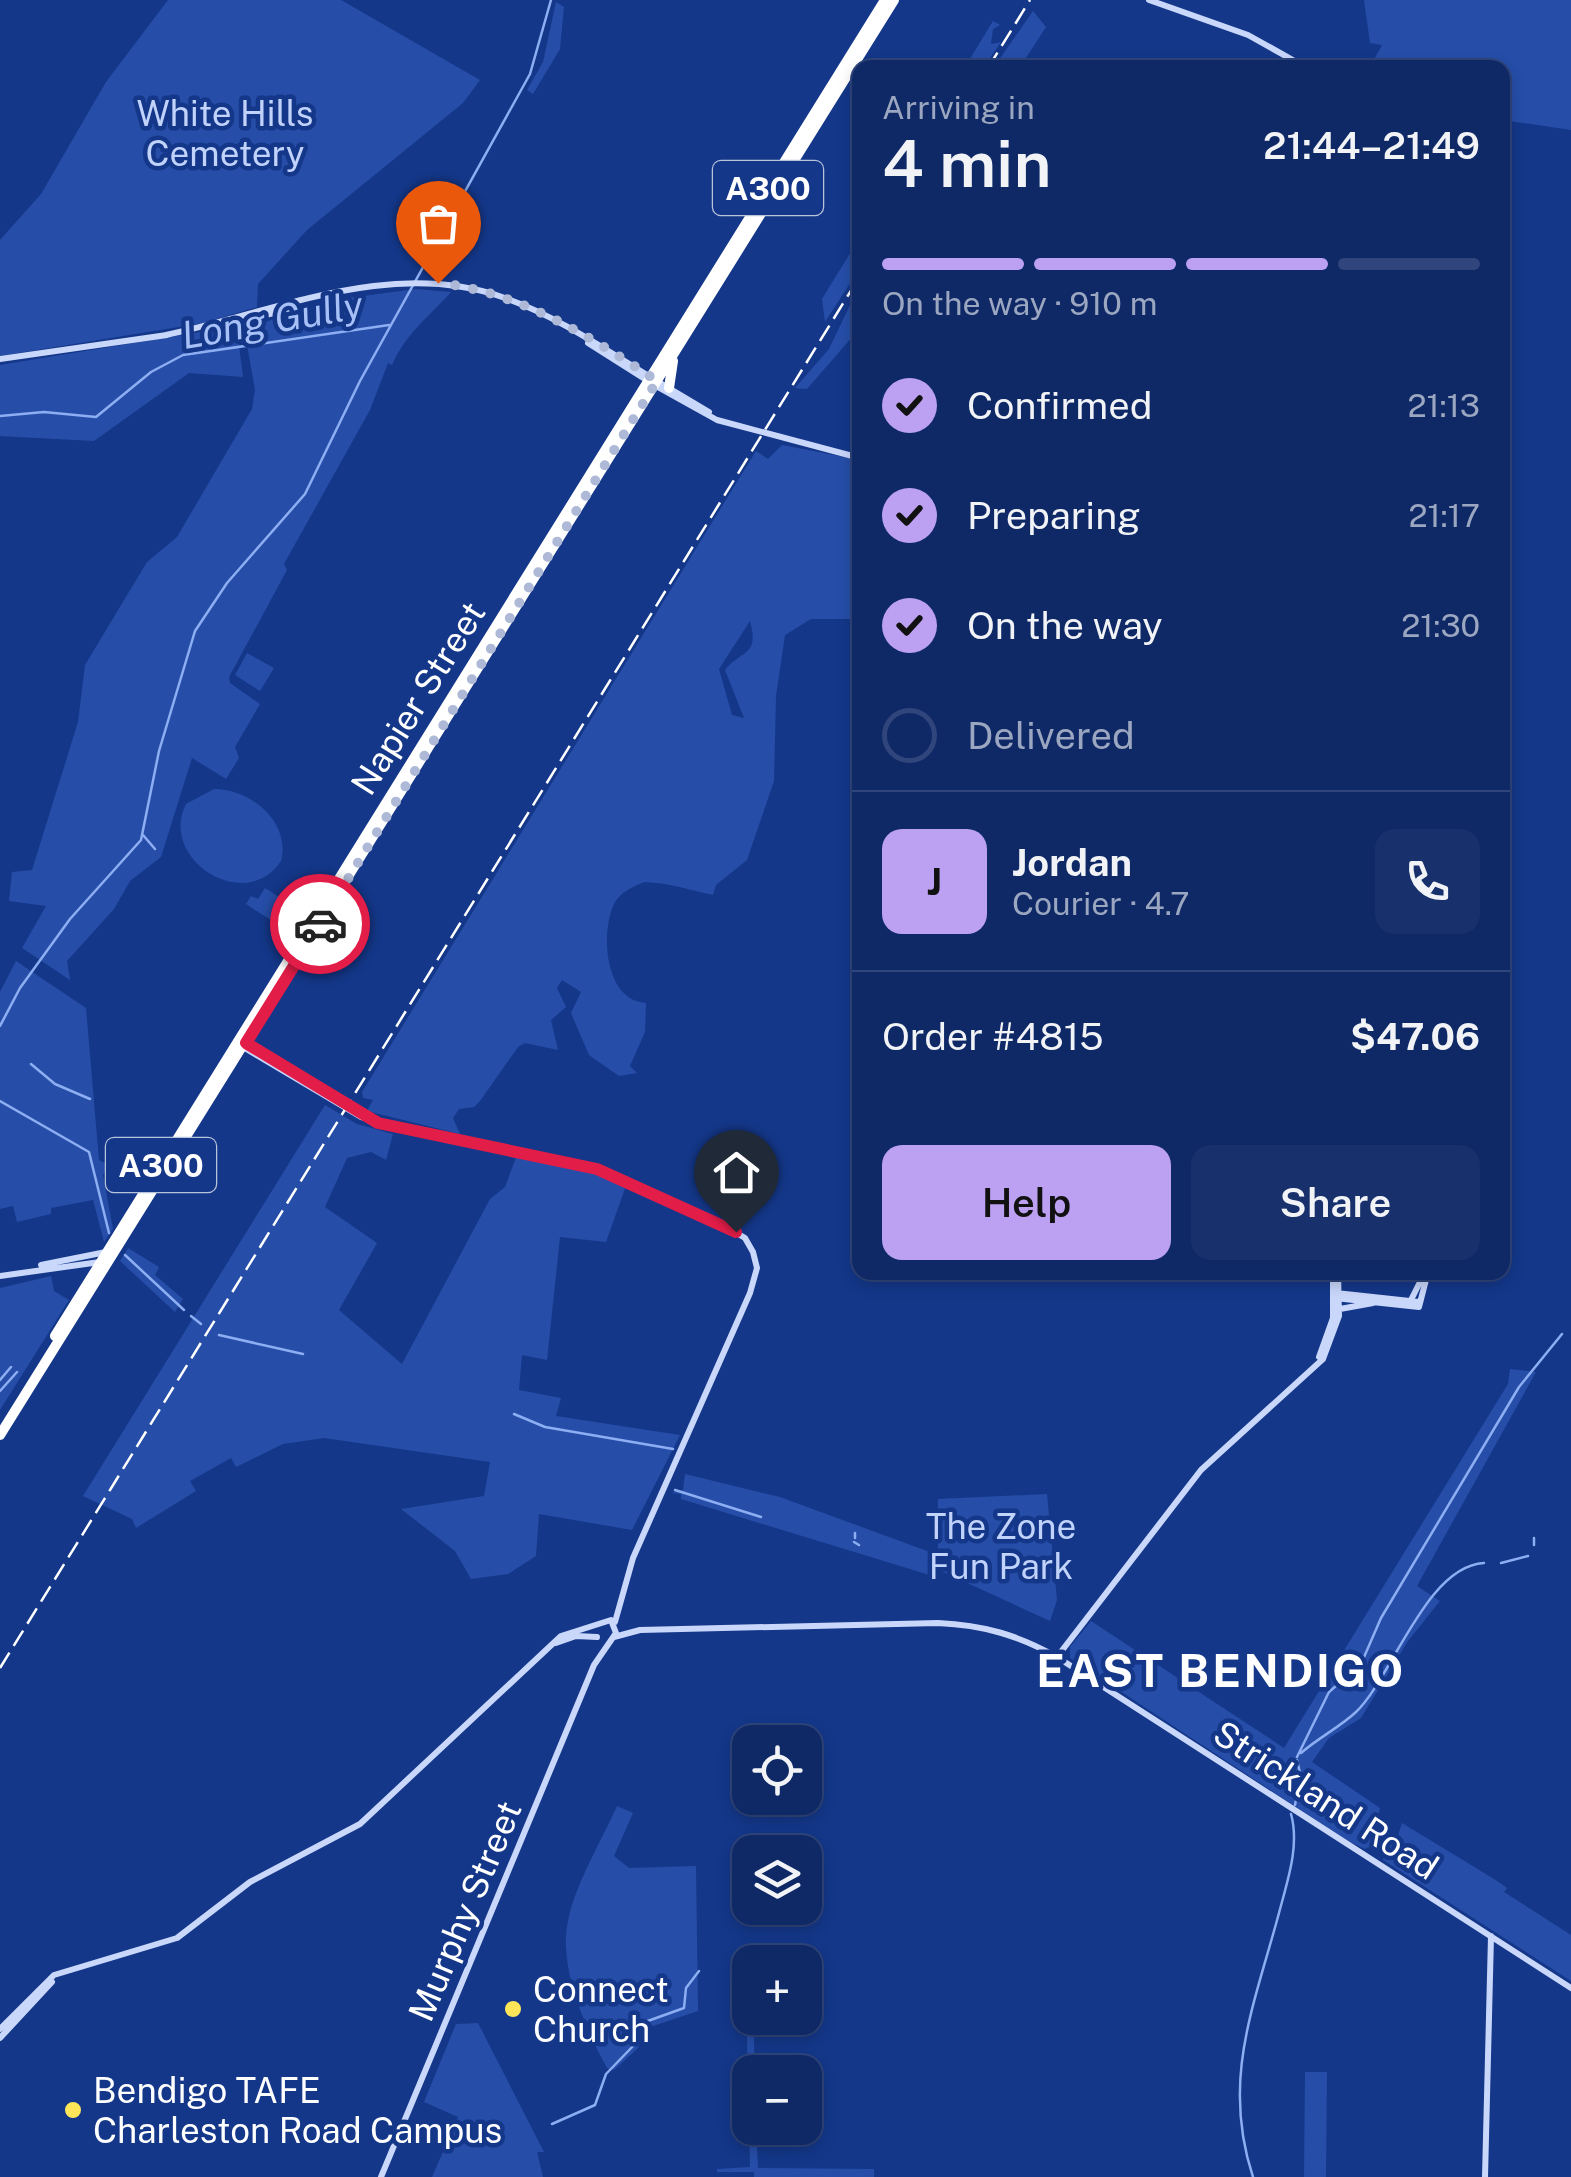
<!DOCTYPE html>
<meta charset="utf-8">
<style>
body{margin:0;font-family:"Public Sans",sans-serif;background:#18316d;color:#f1f3f6;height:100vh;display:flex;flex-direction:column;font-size:38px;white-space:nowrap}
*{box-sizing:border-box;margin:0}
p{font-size:32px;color:#9ba6c0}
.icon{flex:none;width:55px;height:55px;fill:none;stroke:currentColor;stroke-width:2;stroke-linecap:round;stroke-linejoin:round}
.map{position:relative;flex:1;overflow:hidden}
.details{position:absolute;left:852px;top:60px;width:658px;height:1220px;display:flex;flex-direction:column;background:#0f2967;border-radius:20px;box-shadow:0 5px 15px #0003,0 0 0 2px #2f457b}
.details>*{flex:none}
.controls{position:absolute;left:732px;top:1725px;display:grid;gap:20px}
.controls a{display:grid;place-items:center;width:90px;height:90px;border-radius:20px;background:#0f2967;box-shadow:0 5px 15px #0003,0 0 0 2px #2f457b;font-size:50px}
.pin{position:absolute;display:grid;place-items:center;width:85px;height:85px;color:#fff;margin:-102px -42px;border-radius:50% 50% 50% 0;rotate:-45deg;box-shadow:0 0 10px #0007}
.pin .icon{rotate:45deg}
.courier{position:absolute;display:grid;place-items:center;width:100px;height:100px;margin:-50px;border:8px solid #e11d48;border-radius:50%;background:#fff;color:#222;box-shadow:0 2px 12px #0007}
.overview em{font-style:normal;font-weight:600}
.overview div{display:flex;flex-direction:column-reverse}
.overview{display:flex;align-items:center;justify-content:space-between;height:170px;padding:0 30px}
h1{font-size:65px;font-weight:600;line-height:75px}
.bar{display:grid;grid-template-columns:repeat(4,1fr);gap:15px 10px;align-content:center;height:120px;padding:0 30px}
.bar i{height:12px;border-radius:8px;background:#2f457b}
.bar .selected{background:#bca0f2}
.bar p{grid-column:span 4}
.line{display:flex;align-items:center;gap:25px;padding:0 30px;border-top:2px solid #2f457b}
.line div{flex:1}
.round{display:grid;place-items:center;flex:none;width:105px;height:105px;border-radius:20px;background:#18316d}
ol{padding:0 30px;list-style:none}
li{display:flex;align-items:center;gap:30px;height:110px}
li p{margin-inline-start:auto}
li .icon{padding:10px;border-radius:50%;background:#bca0f2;color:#111;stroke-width:4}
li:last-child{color:#9ba6c0}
li i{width:55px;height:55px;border:5px solid #2f457b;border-radius:50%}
.cta{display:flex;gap:20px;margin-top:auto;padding:20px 30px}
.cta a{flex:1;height:115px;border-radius:20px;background:#bca0f2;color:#111;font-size:40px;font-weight:600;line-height:115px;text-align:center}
.cta a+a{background:#18316d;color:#f1f3f6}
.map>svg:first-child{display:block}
.green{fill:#264ea8;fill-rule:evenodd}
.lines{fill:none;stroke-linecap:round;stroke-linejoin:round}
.stream{stroke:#8daef2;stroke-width:2.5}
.secondary{stroke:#c9d7fb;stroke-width:6}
.highway{stroke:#fff;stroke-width:10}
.rail{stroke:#fff;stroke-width:2.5;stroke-dasharray:18 8;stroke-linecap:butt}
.done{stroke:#adb9d6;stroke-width:10;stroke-dasharray:0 18}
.route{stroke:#e11d48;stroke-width:12}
.poi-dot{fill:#ffe659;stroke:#143789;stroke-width:4}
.labels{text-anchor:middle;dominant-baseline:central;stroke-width:9;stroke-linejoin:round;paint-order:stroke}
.shield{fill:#143789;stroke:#b8c3dc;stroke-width:2.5}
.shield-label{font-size:32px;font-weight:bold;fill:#fff}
.park-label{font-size:35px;fill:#c1d3fb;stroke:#143789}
.street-label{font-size:35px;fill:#fff;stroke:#143789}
.poi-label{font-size:35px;fill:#fff;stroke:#143789;text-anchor:start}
.water-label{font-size:38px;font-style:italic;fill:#a7c0f7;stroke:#143789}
.district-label{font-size:45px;font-weight:bold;letter-spacing:2.5px;fill:#fff;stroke:#143789}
</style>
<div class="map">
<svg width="1571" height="2177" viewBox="0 0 1571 2177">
<rect width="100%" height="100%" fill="#143789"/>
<path class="green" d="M168 0H341L480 80 463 103 307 230 258 284 257 307 203 323 0 356V240L41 194 106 82Z
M1364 0H1571V130L1503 120 1502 68 1370 67 1382 45 1370 43Z
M556 2 564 7 560 49 533 94 527 90 543 62Z
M1033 11 1046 27 1020 67H994Z
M993 21 1000 25 993 29 991 44 1001 42 984 67H965Z
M860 237V268L825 322 822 299Z
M860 284V328L807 389 795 388 829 349Z
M416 289 451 292C430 316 406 333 392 365L388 363 370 410 284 564 287 570 229 677 230 683 260 704 235 747 239 758 226 779 192 758 161 857 130 881 114 909 67 961 70 980 22 948 46 906 9 901 12 872 32 870 78 722 85 665 147 562 177 537 252 409 255 390 244 328 347 298Z
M231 327 237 330 243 377 189 373 94 441 0 436V365Z
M782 445 860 460V619H811L785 635 776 696 774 781 747 860 716 885 713 895C690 890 669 883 645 882 634 886 620 892 614 904 600 934 605 1001 646 1003L645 1032 630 1066 637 1073 619 1076 589 1055 571 1013 581 992 562 980 557 988 566 1007 551 1020 558 1050 525 1043 518 1047 480 1101 474 1107 459 1109 453 1118 460 1134 367 1111 373 1100 363 1098 362 1092 756 451 768 459ZM750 621C760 657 740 650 725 670L744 718 732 715 719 669Z
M247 653 274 668 260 691 235 675Z
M214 789C251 789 291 822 281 861 245 915 158 859 186 804Z
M265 888 298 909 285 929 246 904 251 896 258 899Z
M16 961 86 1008 99 1160 109 1165 103 1175 113 1229 104 1242 93 1200 51 1208V1214L17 1222 13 1206 0 1209V992Z
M325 1105 357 1124 393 1134 386 1160 371 1152 347 1158 325 1207 377 1243 339 1310 402 1364 490 1199 505 1187 518 1152 628 1180 606 1242 560 1237 547 1360 522 1355 519 1390 561 1398 556 1416 680 1435 632 1530 539 1514 536 1556 508 1574 471 1579 455 1551 401 1509 484 1496 490 1462 324 1438 283 1444 236 1467 231 1458 190 1481 196 1491 136 1528 132 1519 83 1496Z
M128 1248 159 1267 155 1275 183 1299 175 1312 120 1261Z
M51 1276 54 1291 69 1300 0 1410V1288Z
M1510 1369 1536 1372 1417 1586 1440 1601 1408 1641 1361 1718 1329 1738 1312 1762 1380 1808 1371 1846 1365 1849 1348 1841 1070 1658V1647L1091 1621 1284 1748 1508 1384Z
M685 1474 780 1497 938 1555V1499L1047 1494 1057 1600 1050 1621 939 1570 936 1577 681 1499V1494L671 1493 683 1490Z
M617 1806 633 1813 614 1856 629 1868 696 1866 698 2011 647 2028 638 2048 614 2070 607 2068C585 2028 558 1966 568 1921 576 1882 601 1842 617 1806Z
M1402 1823 1494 1879 1507 1888 1504 1892 1571 1935V1981L1383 1860V1850L1396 1841Z
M745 1950H751L755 2072H750V2128H756L758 2168 874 2169V2177H754V2172H717V2169L750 2167Z
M478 2023 544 2152H537L543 2177H432L458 2117 424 2102 456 2024Z
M1305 2072H1327L1326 2177H1304Z"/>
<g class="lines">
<path class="stream" d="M0 416 44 412 96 417 151 372 183 355 389 325
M143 835 155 849
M0 1026 20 988 70 919 141 840 159 751 195 631 227 583 305 494 360 381 530 74 551 0
M31 1064 55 1084 90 1099
M0 1101 89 1152 109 1233
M125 1255 184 1310
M191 1316 201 1324
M219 1335 303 1354
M0 1380 11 1367
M0 1391 17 1372
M514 1414 545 1427 673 1449
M675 1490 761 1517
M855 1538V1533
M854 1542 859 1545
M1534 1545V1538
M1501 1563 1528 1556
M1301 1753C1318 1738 1340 1727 1356 1712 1392 1678 1426 1566 1484 1563
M1297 1757 1329 1692 1361 1664 1381 1618 1519 1387 1562 1334
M1295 1805 1301 1777 1297 1760
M552 2124 595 2105 606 2074 636 2043 645 2022 684 2008 686 1988 699 1971
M1253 2177C1221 2080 1254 2006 1279 1913 1287 1882 1300 1846 1291 1814"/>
<path class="secondary" d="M1149 0 1248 35 1307 68
M214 328 294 308
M166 335C275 312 390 258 502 297 555 315 603 348 650 377
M588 343 648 381
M0 359 167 335
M657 381 709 412
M654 385 717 420 860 458
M246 1043 355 1110
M243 1047 361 1117 597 1169 727 1227 745 1238 753 1252 757 1268 750 1293 633 1558 615 1622
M41 1265 106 1252
M0 1276 100 1262
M1336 1293 1419 1302
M1335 1298 1419 1307 1428 1272
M1410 1302 1422 1278
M1340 1309 1373 1303
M1319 1357 1333 1318V1272
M614 1637 640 1630 938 1623C983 1625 1018 1635 1057 1657L1571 1988
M556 1643 576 1636 597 1637
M1057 1657 1201 1470 1323 1359 1339 1316 1338 1272
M0 2029 54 1975 177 1938 250 1882 360 1824 561 1636 611 1620 616 1633 594 1665 381 2177
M0 2038 52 1982
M1485 2177 1491 1936"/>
<path class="highway" d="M669 388 673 361
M55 1336 885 0
M0 1435 894 0"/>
<path class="rail" d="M988 68 1030 0
M0 1668 860 276"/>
</g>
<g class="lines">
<path class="done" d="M320 924 657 381C591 337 518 291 438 283"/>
<path class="route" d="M320 924 246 1043 378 1123 597 1169 736 1232"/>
</g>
<g class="poi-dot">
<circle cx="513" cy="2009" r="10"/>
<circle cx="73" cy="2110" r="10"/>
</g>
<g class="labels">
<g class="shield">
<rect x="713" y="161" width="110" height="54" rx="8"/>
<rect x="106" y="1138" width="110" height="54" rx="8"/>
</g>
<g class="shield-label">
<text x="768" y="188">A300</text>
<text x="161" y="1165">A300</text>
</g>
<g class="park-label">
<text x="225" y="113">White Hills<tspan x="225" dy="40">Cemetery</tspan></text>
<text x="1001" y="1526">The Zone<tspan x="1001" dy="40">Fun Park</tspan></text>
</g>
<g class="street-label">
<text transform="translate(418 698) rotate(-58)">Napier Street</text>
<text transform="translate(1326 1800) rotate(33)">Strickland Road</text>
<text transform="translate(465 1911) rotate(-67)">Murphy Street</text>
</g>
<g class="poi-label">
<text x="533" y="1989">Connect<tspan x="533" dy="40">Church</tspan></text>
<text x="93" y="2090">Bendigo TAFE<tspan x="93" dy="40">Charleston Road Campus</tspan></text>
</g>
<g class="water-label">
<text transform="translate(272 320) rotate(-10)">Long Gully</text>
</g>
<g class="district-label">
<text x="1221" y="1670">EAST BENDIGO</text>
</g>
</g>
</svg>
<div class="controls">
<a><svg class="icon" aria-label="locate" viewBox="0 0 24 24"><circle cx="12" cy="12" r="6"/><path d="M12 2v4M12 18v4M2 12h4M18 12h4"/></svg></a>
<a><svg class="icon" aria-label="layers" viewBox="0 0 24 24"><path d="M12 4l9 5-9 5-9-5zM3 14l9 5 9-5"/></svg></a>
<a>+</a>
<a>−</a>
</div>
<div class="pin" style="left:438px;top:283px;background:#ea580c"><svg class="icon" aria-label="bag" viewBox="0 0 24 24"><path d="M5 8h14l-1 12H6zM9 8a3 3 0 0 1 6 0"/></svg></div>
<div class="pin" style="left:736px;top:1232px;background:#1f2937"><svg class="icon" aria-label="home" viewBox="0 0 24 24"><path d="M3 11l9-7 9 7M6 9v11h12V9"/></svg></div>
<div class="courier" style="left:320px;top:924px"><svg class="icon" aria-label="car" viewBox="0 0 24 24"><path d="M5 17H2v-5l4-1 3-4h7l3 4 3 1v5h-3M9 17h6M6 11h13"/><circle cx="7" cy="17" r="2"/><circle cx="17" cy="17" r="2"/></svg></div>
<section class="details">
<div class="overview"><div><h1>4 min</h1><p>Arriving in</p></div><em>21:44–21:49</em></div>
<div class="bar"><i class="selected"></i><i class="selected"></i><i class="selected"></i><i></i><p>On the way · 910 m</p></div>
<ol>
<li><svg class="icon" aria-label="check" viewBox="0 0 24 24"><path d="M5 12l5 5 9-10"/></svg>Confirmed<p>21:13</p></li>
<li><svg class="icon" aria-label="check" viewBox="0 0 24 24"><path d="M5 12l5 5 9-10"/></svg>Preparing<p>21:17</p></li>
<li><svg class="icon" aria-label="check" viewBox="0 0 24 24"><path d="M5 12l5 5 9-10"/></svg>On the way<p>21:30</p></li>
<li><i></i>Delivered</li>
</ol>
<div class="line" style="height:180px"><b class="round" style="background:#bca0f2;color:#111">J</b><div><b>Jordan</b><p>Courier · 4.7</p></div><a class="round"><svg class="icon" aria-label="phone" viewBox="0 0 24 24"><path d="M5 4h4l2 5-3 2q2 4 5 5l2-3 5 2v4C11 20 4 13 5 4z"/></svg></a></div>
<div class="line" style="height:130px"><div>Order #4815</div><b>$47.06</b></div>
<div class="cta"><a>Help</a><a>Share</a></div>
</section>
</div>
